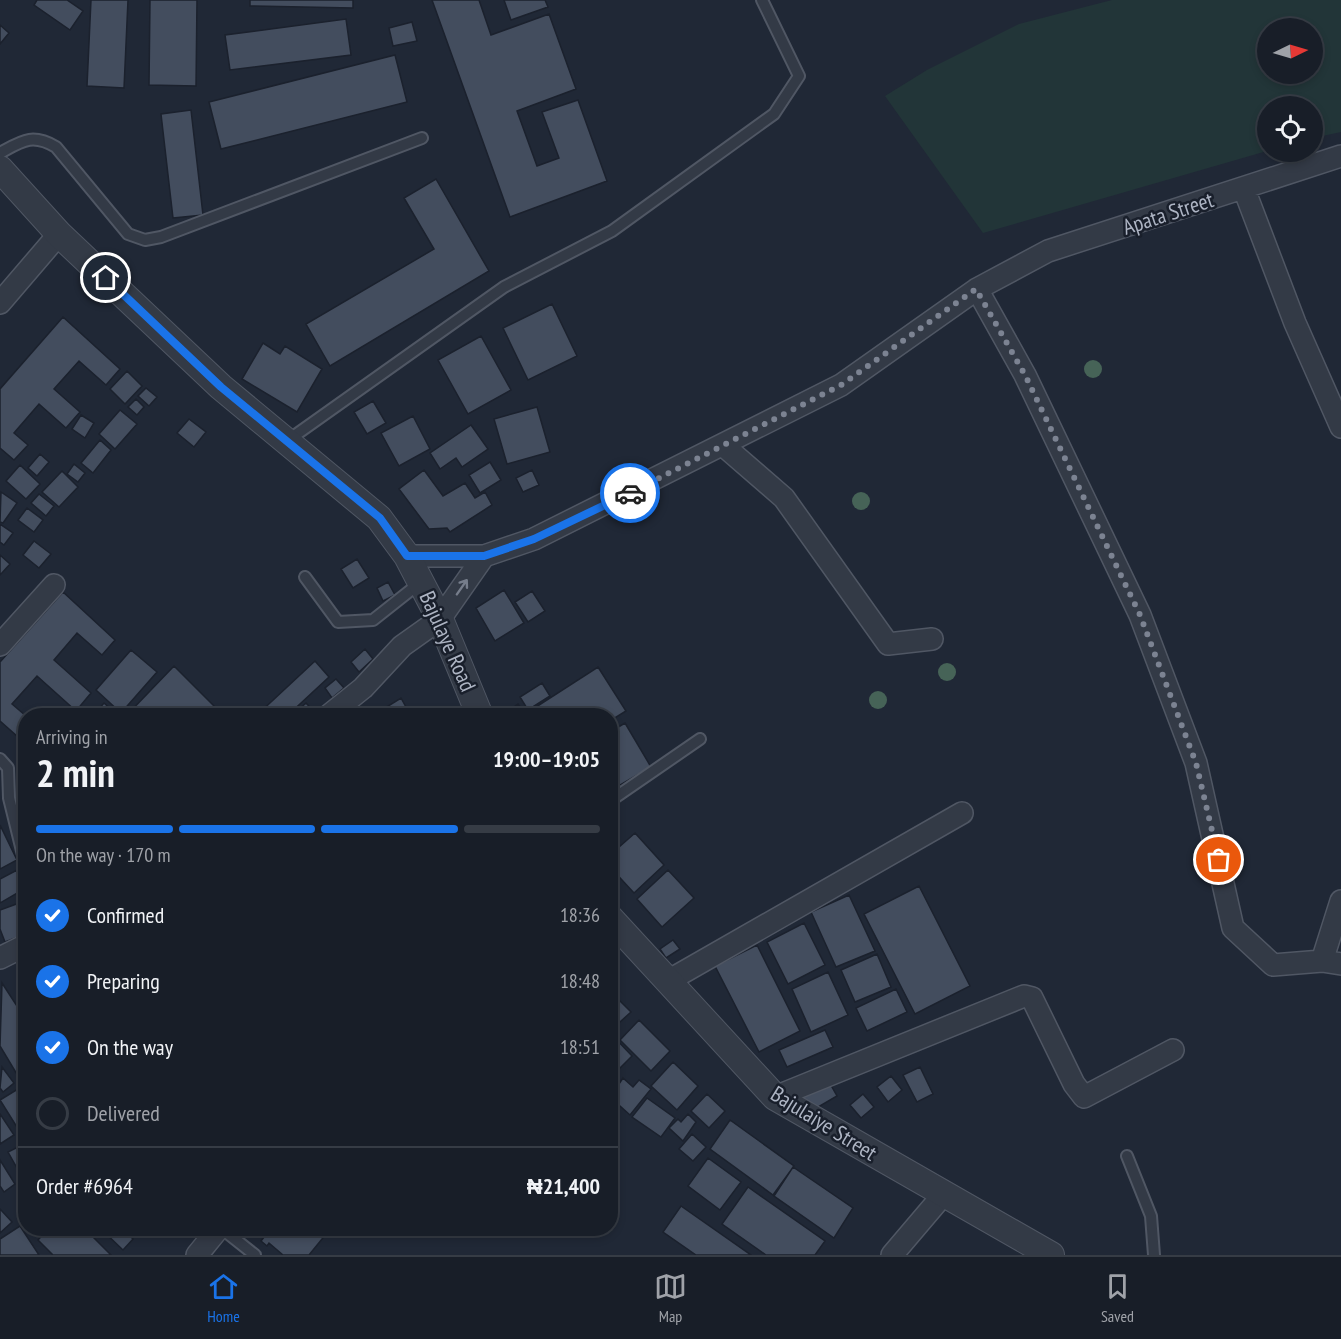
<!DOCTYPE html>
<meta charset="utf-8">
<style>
body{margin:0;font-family:"PT Sans Narrow",sans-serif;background:#252b34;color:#f1f3f6;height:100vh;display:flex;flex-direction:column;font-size:22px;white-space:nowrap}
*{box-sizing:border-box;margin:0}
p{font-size:20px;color:#9fa2a8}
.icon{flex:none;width:33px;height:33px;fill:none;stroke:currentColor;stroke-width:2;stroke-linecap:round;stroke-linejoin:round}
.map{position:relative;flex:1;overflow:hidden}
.sheet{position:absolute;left:18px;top:708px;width:600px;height:528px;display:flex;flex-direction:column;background:#181e28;border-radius:24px;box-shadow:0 3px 9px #0003,0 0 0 2px #363c45}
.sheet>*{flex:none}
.needle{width:39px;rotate:85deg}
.controls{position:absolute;left:1257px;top:18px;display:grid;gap:12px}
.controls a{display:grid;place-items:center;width:66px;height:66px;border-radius:50%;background:#181e28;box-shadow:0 3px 9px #0003,0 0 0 2px #363c45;font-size:30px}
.pin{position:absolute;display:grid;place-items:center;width:51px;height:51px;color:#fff;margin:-26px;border:3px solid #fff;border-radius:50%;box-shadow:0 2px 6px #0007}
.courier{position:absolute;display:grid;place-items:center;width:60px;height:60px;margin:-30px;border:4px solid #1a73e8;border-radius:50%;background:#fff;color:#222;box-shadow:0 2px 8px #0007}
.head em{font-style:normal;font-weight:600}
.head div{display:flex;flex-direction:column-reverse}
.head{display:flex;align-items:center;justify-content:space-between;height:102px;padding:0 18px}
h1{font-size:39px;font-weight:600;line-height:45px}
.bar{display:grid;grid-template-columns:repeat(4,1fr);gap:9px 6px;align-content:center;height:72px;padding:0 18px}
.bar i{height:8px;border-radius:4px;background:#363c45}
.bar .current{background:#1a73e8}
.bar p{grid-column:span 4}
.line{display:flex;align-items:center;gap:15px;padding:0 18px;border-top:2px solid #363c45}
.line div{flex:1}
ol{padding:0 18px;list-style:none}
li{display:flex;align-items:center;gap:18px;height:66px}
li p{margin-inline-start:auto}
li .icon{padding:6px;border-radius:50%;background:#1a73e8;color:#fff;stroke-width:4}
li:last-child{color:#9fa2a8}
li i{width:33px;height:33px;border:3px solid #363c45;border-radius:50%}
.tab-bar{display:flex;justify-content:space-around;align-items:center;height:84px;border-top:2px solid #363c45;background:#181e28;font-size:16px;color:#9fa2a8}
.tab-bar a{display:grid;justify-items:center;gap:3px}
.tab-bar .current{color:#1a73e8}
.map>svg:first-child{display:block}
.green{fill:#223538;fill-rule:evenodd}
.building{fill:#434d5e;stroke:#1b212d;stroke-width:1.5}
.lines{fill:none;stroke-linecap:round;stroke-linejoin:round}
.service-casing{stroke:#505764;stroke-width:14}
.minor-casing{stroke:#505764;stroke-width:24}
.tertiary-casing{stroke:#505764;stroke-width:28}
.service{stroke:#333a46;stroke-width:10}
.minor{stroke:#333a46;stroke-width:21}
.tertiary{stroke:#333a46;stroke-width:26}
.tree{fill:#466357}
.oneway{stroke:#767d8b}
.done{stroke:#7c8392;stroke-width:6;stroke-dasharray:0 10.8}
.route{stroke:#1a73e8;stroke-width:8}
.labels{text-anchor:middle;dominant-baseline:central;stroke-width:5;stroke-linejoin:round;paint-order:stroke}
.street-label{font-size:22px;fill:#adb4c3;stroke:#191f2b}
</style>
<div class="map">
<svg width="1341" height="1255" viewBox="0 0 1341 1255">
<rect width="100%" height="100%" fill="#202836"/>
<path class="green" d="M1112 0H1341V132L1313 138 1312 106H1268L1267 151 983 233 885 96 927 70 1019 24ZM1268 28H1312V74H1268Z"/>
<path class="building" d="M37 0H67L83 11 70 30 34 5Z
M91 0H128L124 88 87 86Z
M150 0H197L196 86 149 85Z
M250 0H353V8L250 6Z
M432 0H479L491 35 549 14 576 89 517 111 537 166 559 158 542 112 578 100 607 181 510 217Z
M504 0H545L548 7 511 20Z
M346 19 351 55 230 70 225 35Z
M412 22 417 41 393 46 389 28Z
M0 25 9 33 0 44Z
M395 55 407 102 221 149 209 102Z
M191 110 203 215 173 218 161 114Z
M436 179 489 271 330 366 306 324 434 249 404 198Z
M552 304 577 356 528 380 503 328Z
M63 317 120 369 106 385 79 361 54 389 80 412 66 428 39 404 14 433 28 445 14 460 0 448V389Z
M481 336 511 390 468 414 438 360Z
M263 343 280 354 285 346 322 369 297 412 242 379Z
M127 371 142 386 125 404 110 389Z
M146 388 157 397 149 406 138 396Z
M136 399 144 407 137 415 128 407Z
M373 401 386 423 367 434 354 412Z
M537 407 550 452 507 464 494 419Z
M120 410 137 424 115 449 99 434Z
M81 415 94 423 85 438 72 429Z
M413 416 430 449 399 466 381 433Z
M189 419 206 432 194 447 177 433Z
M471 425 488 449 462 467 456 458 440 469 430 453Z
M100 440 111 450 93 473 81 463Z
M40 454 49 462 37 476 28 468Z
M490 462 501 480 480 493 469 475Z
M74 464 85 473 78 482 67 474Z
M20 465 40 484 26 499 6 481Z
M424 470 443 496 465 483 475 498 485 492 492 505 450 532 447 528 429 529 399 489Z
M532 470 539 485 523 492 516 478Z
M62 471 78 487 59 507 42 492Z
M1 492 17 503 3 523 0 522Z
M39 494 54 506 46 516 31 503Z
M27 508 43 520 34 532 18 520Z
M0 524 13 533 4 545 0 542Z
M34 541 51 554 39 568 23 555Z
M0 555 10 564 0 575Z
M357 559 369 578 353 588 341 569Z
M388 582 395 595 383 601 377 588Z
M504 590 524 623 495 641 476 608Z
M532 591 545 611 528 622 515 602Z
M63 592 115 640 102 655 77 633 54 660 91 693 76 711 37 676 12 704 26 716V744L0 721V662Z
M365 649 373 659 359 672 351 662Z
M131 650 157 672 121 713 96 690Z
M315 661 329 677 287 716H256Z
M174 666 224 716H126Z
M598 667 626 711 610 721V716H522Z
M336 679 344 688 332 698 325 688Z
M542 683 550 696 528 710 520 697Z
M401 698 407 709 396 716H372Z
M104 703 118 716H93Z
M306 703 315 713 312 716H297L295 713Z
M518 704 523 711 516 716H510L507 712Z
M359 707 364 716H345Z
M625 723 651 767 610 791V732Z
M26 802V821L16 810Z
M0 825 17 860 0 869Z
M635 833 664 865 634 893 610 867V855Z
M17 870 19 874 26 870V888L0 903V879Z
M668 870 694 898 662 927 637 899Z
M919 886 970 986 915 1014 864 914Z
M849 895 875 951 836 967 811 912Z
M22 902 26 911V934L5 942 0 929V910Z
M804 923 825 965 788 984 767 942Z
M673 940 680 949 666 958 660 949Z
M757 945 800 1031 759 1052 715 966Z
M877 954 891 987 855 1002 841 970Z
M828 972 848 1015 811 1032 792 989Z
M2 983 26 1020V1071L18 1076 0 1046Z
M896 989 907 1012 867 1031 856 1008Z
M610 991 631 1012 610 1031Z
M639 1020 670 1051 651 1071 620 1040Z
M825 1030 833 1047 787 1067 779 1050Z
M615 1038 632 1056 616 1072 610 1066V1043Z
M673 1062 698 1086 677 1110 651 1086Z
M2 1067 14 1083 3 1092 0 1088Z
M920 1067 933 1094 917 1102 903 1075Z
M610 1072 616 1076 610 1084Z
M891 1076 902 1090 888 1102 877 1087Z
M623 1078 633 1087 639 1080 651 1089 630 1115 610 1097Z
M828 1080 837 1096 808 1113 798 1096Z
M26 1084V1128L20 1132 0 1100Z
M707 1094 725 1111 709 1128 691 1111Z
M863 1094 874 1107 861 1118 850 1105Z
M647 1098 675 1118 661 1137 632 1117Z
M0 1114 14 1135 0 1144Z
M688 1114 696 1122 683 1141 669 1128 678 1119 681 1122Z
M730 1120 794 1166 773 1195 710 1149Z
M692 1134 706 1147 693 1161 679 1149Z
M26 1143V1163L17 1168 8 1152Z
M708 1158 741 1182 720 1210 688 1186Z
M0 1160 15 1184 4 1192 0 1186Z
M793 1167 853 1208 834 1238 774 1196Z
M748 1187 825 1241 815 1255H766L722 1224Z
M681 1206 751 1255H696L663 1232Z
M0 1209 12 1222 0 1233Z
M26 1214V1228L19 1222Z
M20 1226 39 1255H0V1239Z
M26 1228H42L35 1236Z
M49 1228H84L111 1255H53L38 1240Z
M100 1228H122L133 1239 123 1250Z
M127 1228H144L137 1237Z
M271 1228H331L309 1255H283L269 1243 267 1246 261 1241Z"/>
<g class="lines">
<defs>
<path id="service" d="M0 153C22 141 32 133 56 147L128 234 145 240 161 237 422 138
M287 441 504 287 612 231 774 114 799 76 762 0
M305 577 338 622 373 620 421 582
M0 759 8 768 9 798 25 863
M610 801 700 739
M1127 1156 1151 1216 1154 1255
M221 1228 255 1255"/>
<path id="minor" d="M1244 189 1295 323 1341 427
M977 289 1025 375 1140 615 1196 763 1233 928 1273 965 1322 961 1341 964
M0 303 59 234
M724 446 784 498 888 644 932 639
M407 556H484L534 539 841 385 977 289 1048 251 1341 156
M0 645 54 585
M328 716 363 688 402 646 440 619 484 556
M0 958 26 945
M1322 961 1341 901
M668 981 962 813
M775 1097 1024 996 1032 998 1074 1084 1084 1097 1173 1050
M197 1255 219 1228
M892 1255 943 1195"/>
<path id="tertiary" d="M0 169 59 234 221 387 379 518 407 556 440 619 480 716
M610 918 775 1097 1051 1255"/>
</defs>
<use href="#service" class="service-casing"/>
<use href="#minor" class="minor-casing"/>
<use href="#tertiary" class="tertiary-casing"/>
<use href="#service" class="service"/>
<use href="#minor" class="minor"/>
<use href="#tertiary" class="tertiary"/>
</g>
<g class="tree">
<circle cx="1093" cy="369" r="9"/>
<circle cx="861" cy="501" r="9"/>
<circle cx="947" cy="672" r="9"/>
<circle cx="878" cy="700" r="9"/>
</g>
<defs><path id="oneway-shaft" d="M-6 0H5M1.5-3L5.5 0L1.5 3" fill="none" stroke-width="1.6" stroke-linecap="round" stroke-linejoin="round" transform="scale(1.5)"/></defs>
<use class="oneway" href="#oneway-shaft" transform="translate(462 587) rotate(-55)"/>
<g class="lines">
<path class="done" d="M630 493 841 385 976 289 1025 375 1140 615 1196 763 1219 860"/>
<path class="route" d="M106 278 221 387 380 518 407 556H484L534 539 630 493"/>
</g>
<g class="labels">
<g class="street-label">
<text transform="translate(1168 213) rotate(-18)">Apata Street</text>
<text transform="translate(448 641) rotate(66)">Bajulaye Road</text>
<text transform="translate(824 1123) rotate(32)">Bajulaiye Street</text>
</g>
</g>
</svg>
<div class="controls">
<a><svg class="needle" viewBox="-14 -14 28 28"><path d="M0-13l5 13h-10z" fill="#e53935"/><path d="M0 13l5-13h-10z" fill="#9fa2a8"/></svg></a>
<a><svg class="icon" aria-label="locate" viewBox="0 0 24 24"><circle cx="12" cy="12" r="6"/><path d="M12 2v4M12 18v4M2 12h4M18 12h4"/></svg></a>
</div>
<div class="pin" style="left:1219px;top:860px;background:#ea580c"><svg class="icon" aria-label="bag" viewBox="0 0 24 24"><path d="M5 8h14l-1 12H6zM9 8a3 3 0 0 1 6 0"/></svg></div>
<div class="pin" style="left:106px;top:278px;background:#1f2937"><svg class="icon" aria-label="home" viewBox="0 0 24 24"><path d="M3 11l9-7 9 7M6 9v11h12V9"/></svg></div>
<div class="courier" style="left:630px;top:493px"><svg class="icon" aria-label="car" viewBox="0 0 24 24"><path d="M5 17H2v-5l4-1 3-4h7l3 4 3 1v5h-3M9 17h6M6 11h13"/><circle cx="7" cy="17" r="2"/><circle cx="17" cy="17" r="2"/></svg></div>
<section class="sheet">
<div class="head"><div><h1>2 min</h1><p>Arriving in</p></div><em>19:00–19:05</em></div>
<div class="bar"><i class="current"></i><i class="current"></i><i class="current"></i><i></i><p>On the way · 170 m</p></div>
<ol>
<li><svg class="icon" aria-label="check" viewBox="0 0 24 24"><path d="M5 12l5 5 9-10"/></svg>Confirmed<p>18:36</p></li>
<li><svg class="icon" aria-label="check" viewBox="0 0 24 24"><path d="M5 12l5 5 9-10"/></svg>Preparing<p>18:48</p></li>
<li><svg class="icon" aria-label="check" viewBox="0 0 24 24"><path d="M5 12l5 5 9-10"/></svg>On the way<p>18:51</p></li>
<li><i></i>Delivered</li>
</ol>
<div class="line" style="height:78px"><div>Order #6964</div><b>₦21,400</b></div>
</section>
</div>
<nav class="tab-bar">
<a class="current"><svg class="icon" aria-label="home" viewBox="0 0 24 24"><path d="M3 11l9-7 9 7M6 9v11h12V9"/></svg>Home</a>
<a><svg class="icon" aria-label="map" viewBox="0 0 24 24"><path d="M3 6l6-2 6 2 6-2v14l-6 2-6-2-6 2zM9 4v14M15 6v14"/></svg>Map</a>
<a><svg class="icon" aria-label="saved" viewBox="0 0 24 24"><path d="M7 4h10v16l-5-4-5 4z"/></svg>Saved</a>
</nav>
